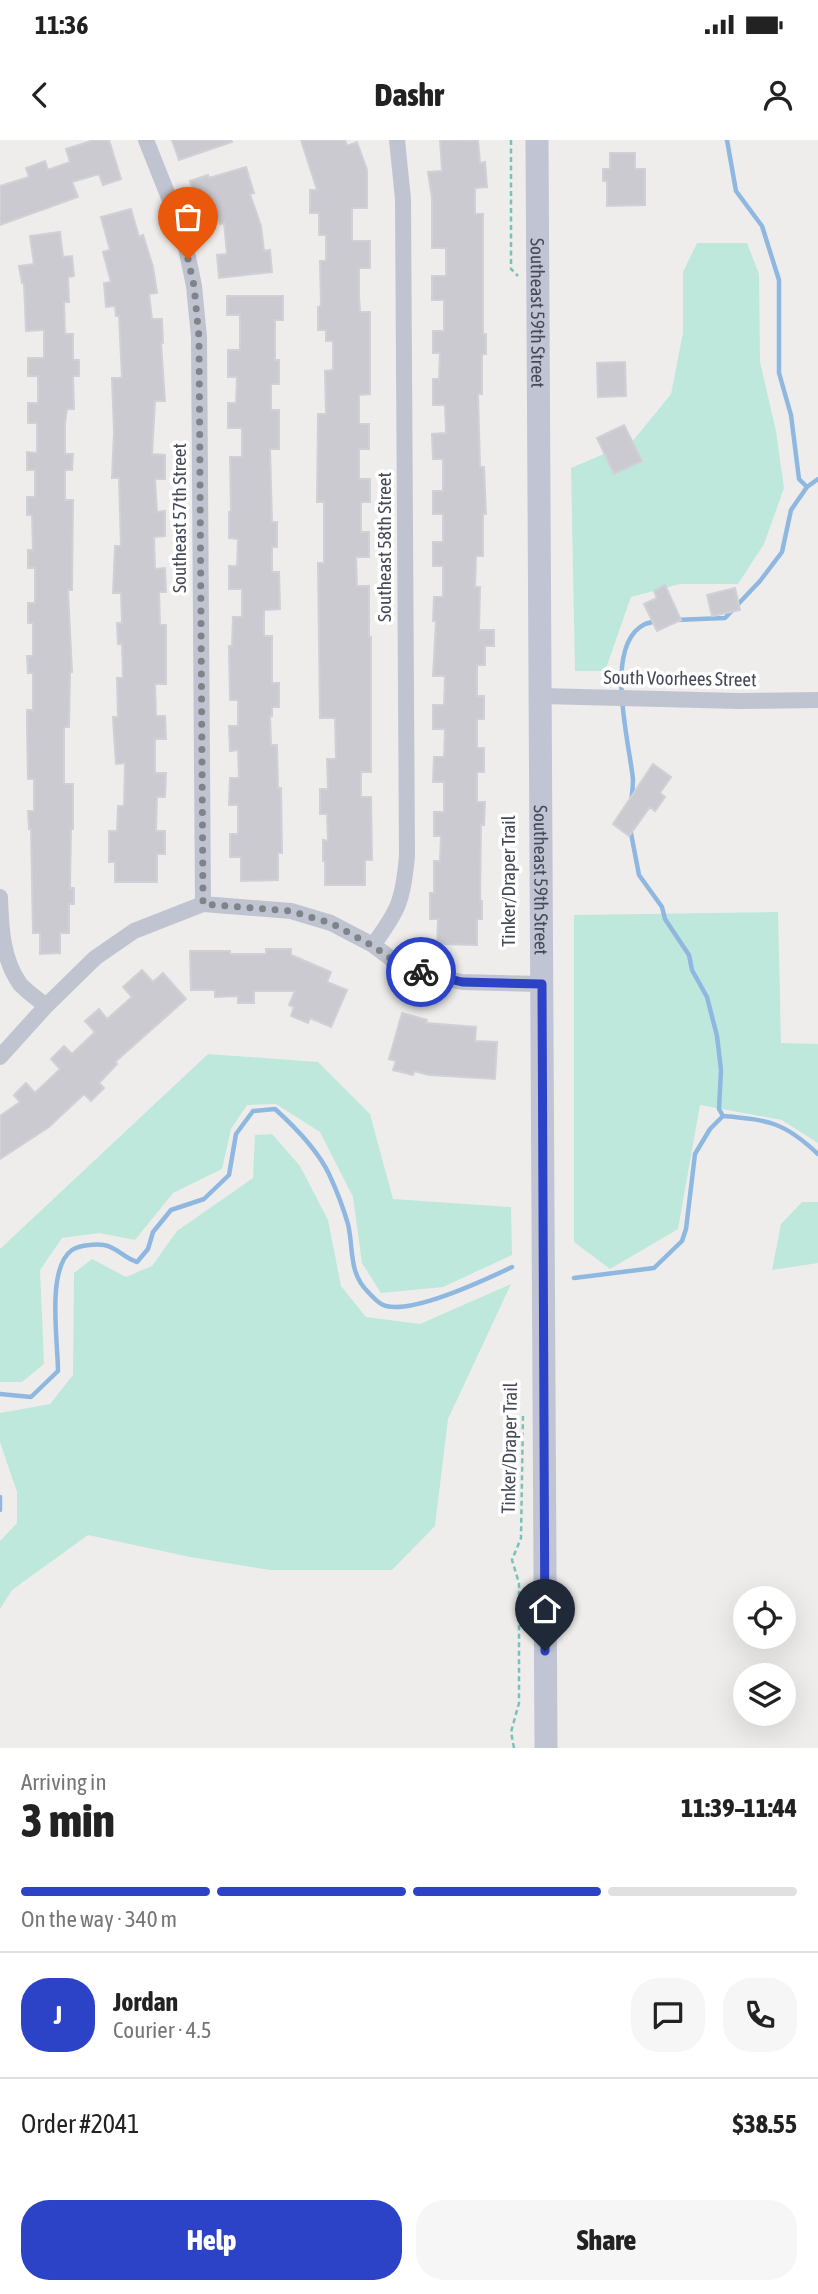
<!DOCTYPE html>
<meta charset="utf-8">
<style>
body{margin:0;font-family:"Asap Condensed",sans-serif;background:#f6f6f6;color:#222;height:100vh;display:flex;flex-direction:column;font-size:26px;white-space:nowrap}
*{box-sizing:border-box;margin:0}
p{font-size:23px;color:#767676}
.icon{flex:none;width:38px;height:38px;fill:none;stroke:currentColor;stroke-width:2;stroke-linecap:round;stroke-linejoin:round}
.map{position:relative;height:1608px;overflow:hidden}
.panel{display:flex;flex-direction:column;background:#fff;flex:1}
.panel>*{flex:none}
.controls{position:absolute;left:733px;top:1446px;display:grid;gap:14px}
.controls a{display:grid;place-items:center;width:63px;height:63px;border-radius:50%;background:#fff;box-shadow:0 7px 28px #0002;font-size:35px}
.pin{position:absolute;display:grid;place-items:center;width:60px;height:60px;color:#fff;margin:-72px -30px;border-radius:50% 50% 50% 0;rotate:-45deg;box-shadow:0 0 7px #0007}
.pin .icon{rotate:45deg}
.courier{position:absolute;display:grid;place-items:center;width:70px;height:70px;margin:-35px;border:5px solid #2c43c8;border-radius:50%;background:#fff;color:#222;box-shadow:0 2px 9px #0007}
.overview em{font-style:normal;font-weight:800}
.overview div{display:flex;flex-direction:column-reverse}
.overview{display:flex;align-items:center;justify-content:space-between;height:119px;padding:0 21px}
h1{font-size:46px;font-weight:800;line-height:52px}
.bar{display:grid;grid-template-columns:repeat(4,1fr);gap:10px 7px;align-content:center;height:84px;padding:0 21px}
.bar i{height:9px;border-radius:5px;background:#e0e0e0}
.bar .active{background:#2c43c8}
.bar p{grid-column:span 4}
.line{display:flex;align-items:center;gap:18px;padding:0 21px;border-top:2px solid #e0e0e0}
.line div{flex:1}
.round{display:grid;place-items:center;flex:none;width:74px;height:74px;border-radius:28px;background:#f6f6f6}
.action{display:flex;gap:14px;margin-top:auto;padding:14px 21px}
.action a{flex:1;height:80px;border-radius:28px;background:#2c43c8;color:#fff;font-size:28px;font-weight:800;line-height:80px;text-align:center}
.action a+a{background:#f6f6f6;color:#222}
.status{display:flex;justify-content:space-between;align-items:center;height:49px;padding:0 35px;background:#fff;direction:ltr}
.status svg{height:19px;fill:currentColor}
header{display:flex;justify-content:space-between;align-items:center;height:91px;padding:0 21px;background:#fff;font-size:32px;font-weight:800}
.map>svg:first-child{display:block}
.green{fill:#bee8db}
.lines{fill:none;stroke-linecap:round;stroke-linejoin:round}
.stream{stroke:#8fb8e1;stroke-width:4.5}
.building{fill:#cacad0;stroke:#d0d0d7;stroke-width:2}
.path{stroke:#7ac2b4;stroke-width:2.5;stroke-dasharray:5 3.5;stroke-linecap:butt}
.street{stroke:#c0c4d0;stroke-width:16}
.secondary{stroke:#c0c4d3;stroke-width:23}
.done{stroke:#81838b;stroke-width:7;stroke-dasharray:0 12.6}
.route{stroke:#2c43c8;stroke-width:9}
.labels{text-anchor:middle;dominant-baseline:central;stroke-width:7;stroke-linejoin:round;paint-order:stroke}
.street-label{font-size:19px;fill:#464a57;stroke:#fff}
</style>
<div class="status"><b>11:36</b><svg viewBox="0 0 49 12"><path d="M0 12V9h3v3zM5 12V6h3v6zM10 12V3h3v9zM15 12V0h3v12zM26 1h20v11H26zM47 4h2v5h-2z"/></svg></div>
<header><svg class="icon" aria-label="back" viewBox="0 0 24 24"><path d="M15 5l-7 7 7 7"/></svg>Dashr<svg class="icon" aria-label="person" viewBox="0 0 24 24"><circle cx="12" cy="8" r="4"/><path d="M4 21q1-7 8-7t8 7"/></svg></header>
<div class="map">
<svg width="818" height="1608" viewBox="0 0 818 1608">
<rect width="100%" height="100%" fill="#eeedec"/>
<path class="green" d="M697 103H747L759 134 760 222 776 291 784 348 764 404 738 444H680L631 457 605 531H575L571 328 632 302 671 254 683 193V132Z
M778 772 781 903 818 904V1003L782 980 700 965 678 1089 610 1129 574 1102V775Z
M208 914 318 922 370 974 393 1059 511 1067 512 1115 443 1147 381 1153 362 1123 353 1057 320 992 276 964 247 965 231 989 222 1029 173 1053 135 1100 99 1093 62 1098 40 1130 44 1224 22 1242H0V1109Z
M272 994 300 1026 328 1080 341 1146 366 1177 420 1184 511 1144 448 1279 435 1386 392 1430H270L190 1417 88 1395 12 1450 0 1469V1401L17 1383V1352L0 1302V1273L50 1264 73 1235 74 1133 92 1119 126 1137 152 1126 177 1091 253 1038 255 995Z
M802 1062H818V1123L772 1130 781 1084Z"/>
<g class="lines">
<path class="stream" d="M727 0 736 51 762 86 779 140V233L791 275 799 339 807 347
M675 480 725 478 760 441 782 412 791 370 807 347 818 339
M631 662C632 655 633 647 633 640 630 604 602 505 645 484 649 483 652 482 656 481
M630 688 639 735 662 767 665 779 689 815 692 830 707 857 717 896 721 930 719 969 723 976
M574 1138 654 1128 682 1101 686 1089 695 1014 710 989 723 976C769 980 784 982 818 1014
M0 1254 31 1257 58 1231C58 1202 46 1128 72 1110 79 1105 96 1104 104 1105 115 1106 124 1118 137 1122L148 1109 153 1092 171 1070 204 1059 229 1035 236 994 253 971 275 969C295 987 317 1009 329 1034 336 1049 343 1067 348 1084 354 1110 348 1133 369 1153 374 1158 378 1164 386 1166 414 1173 485 1140 512 1127
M0 1357V1370"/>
</g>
<path class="building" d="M94 0H109L121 39 103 45 99 34 72 42 78 57 0 85V46L29 37 26 28 45 21 48 30 70 22 66 9Z
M172 0H231L232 2 179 20Z
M301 0H345L347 6 357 2 367 30V68H352V101H370V128H359V156L360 172H370V254L359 255V284H369V309H359V339H370V362H361V392H369V417H356L357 446H369V497H371V632H361V657H371L372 720H365V745H325V721H323V700L328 701 327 674H320V649H328L327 619H336L335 578H320L318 423H324V362H317L318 274H326L325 231 333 230V201H326V190H318V167L321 166 320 121H326V95H319V73H310V50H317Z
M440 0 478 1 480 23 485 22 487 47 475 48V74H483V194H486V214H482V254H478L480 327H484L486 374H483V416H476L475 447H480L479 490H494V506H485V525H477V556H484V579H477V608H484V632H477V662H485L484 685H481L480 761H482V779H477V805L437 804 438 779H430V753H434V721H440L441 696H434V672H444V642H433L434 617H444L445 589H433V565H444L445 536H433L436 481H433L434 457H443V426H433V402H443V374H433V351H443V319H433L432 294 446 293 445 265H433V239H439L440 213H433V191H444V160H432V136H446V108H432V58L428 32 442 31Z
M610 13H635V29H645V65L607 66V41H603V29H610Z
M246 27 254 53 250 54 261 86 264 111 270 110 272 132 219 138 217 115 227 114 224 83 220 84 213 61 198 65 190 41 208 35 209 38Z
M131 69 139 97 143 95 153 127 157 153 149 154 152 179H162L163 203H161L165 261H155L152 314 165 315V339H155L157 372 165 371V396L154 397 155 429 165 428 166 452H159L160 485H166V544H155L156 576H165L166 599H155V633H166L165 657H157L156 691H165V714H157V742H115V722H109V691H117L118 666H124L125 623 116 624 114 595 113 577H118L117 538H123L122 504H118L117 483H122L121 453H113L115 406H121L119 338H112L114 292 112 238H122L119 176H116L115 166 106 167 104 143 111 142 103 112 110 110 101 77Z
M60 92 63 117 72 116 74 136 68 137 69 162H64L65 194H73V220H79V236H73L74 269H67L65 283V314H73L72 330H65V360H73L72 450H68L72 532H70L69 587H64V644H73V689H71L70 748H74V764H69V793H60V813L40 814V793H33L31 689H29L28 671H34V639H28L27 587V570H33V533H28L27 516H33V483H28V463H35V428H28V410H33L32 375H27V357H35V330H27V312L37 313V283H28V263H38V236H28V218H44V190L26 191 24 143H22L19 126 34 124 30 96Z
M227 156H283V180H275V220H279V244H271V270H279V309H270L272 382H277V407H272V432H279L280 469 264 470V496H272V543H279V567H272V576H270L271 605H277L278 648H281L282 713H278V740L241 741V717H230V694H238V665H229L230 638H239L238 610 230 611 229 586H238V560H230L229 506H232L233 477H242V449H229V426H237L238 399 229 398V372H231L230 317H242V288H228V263H236L237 237H228V210H240V175H227Z
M625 222 626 256 598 257 597 223Z
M624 285 642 321 614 334 597 298Z
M665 445 681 480 657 491 644 464 657 458 654 451Z
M735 448 740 470 712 476 707 455Z
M653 624 671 637 660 653 665 657 655 671 650 667 629 696 613 684Z
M266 809H291V815L331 832 327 842 347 850 331 887 310 878 308 883 291 876 294 867 289 865 295 851H254V863H238V856L215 857V850H191L190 811H230V814H266Z
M142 830 153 842 163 833 186 859 115 922 117 924 99 943 104 948 91 961 84 954 49 987 0 1019V976L20 962 14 955 26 943 35 953 60 929 51 919 64 906 72 914 95 892 85 881 99 869 107 879 132 857 123 847Z
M402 873 427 880 426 883 476 887 475 901 497 902 495 939 429 935 414 931 413 935 393 930 396 921 389 919Z"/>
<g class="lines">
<path class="path" d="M511 0V129L518 136
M514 1608 511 1592 519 1563V1443L512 1420 521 1398 523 1276"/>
<path class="street" d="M146 0 183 93 194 146 199 197 203 764
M542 556 739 561 818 560
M0 757C1 786 2 819 20 844 27 852 38 859 46 866
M373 805C399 770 403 760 407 716L403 59 397 0
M0 917 46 866 95 818 134 791 203 764 291 771 331 783 373 805 393 820 427 835 462 842 542 844"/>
<path class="secondary" id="s1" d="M537 0 546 1608"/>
</g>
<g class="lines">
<path class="done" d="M188 119 194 146 199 197 203 764 290 771 331 783 373 806 393 820 421 832"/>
<path class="route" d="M421 832 462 842 542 844 545 1511"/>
</g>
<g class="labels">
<g class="street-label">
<text stroke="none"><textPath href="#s1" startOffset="173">Southeast 59th Street</textPath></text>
<text transform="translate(179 378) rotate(-90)">Southeast 57th Street</text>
<text transform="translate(384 407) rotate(-90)">Southeast 58th Street</text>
<text transform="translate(680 538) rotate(1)">South Voorhees Street</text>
<text transform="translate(508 741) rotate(-90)">Tinker/Draper Trail</text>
<text stroke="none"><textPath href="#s1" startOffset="740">Southeast 59th Street</textPath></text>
<text transform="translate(509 1308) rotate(-89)">Tinker/Draper Trail</text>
</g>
</g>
</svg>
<div class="controls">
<a><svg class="icon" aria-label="locate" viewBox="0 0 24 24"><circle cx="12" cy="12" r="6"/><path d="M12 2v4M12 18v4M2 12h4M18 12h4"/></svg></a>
<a><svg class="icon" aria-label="layers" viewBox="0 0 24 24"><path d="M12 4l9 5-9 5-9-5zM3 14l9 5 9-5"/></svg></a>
</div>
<div class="pin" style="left:188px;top:119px;background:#ea580c"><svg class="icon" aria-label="bag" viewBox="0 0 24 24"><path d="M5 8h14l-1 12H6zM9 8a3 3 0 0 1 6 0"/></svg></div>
<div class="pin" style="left:545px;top:1511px;background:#1f2937"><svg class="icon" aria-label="home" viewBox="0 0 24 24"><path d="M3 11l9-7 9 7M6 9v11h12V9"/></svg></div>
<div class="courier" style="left:421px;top:832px"><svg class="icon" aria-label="bike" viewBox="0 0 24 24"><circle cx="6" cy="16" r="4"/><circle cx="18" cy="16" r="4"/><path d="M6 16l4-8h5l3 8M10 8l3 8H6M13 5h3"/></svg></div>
</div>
<section class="panel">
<div class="overview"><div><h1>3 min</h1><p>Arriving in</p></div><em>11:39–11:44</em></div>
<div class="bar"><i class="active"></i><i class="active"></i><i class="active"></i><i></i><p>On the way · 340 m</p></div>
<div class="line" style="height:126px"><b class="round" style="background:#2c43c8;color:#fff">J</b><div><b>Jordan</b><p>Courier · 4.5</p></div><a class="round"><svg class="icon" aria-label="chat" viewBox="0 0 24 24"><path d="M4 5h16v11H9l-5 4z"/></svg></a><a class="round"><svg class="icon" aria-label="phone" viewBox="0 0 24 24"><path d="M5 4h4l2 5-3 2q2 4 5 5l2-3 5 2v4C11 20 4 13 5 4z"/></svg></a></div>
<div class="line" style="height:91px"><div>Order #2041</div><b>$38.55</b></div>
<div class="action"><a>Help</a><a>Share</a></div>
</section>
